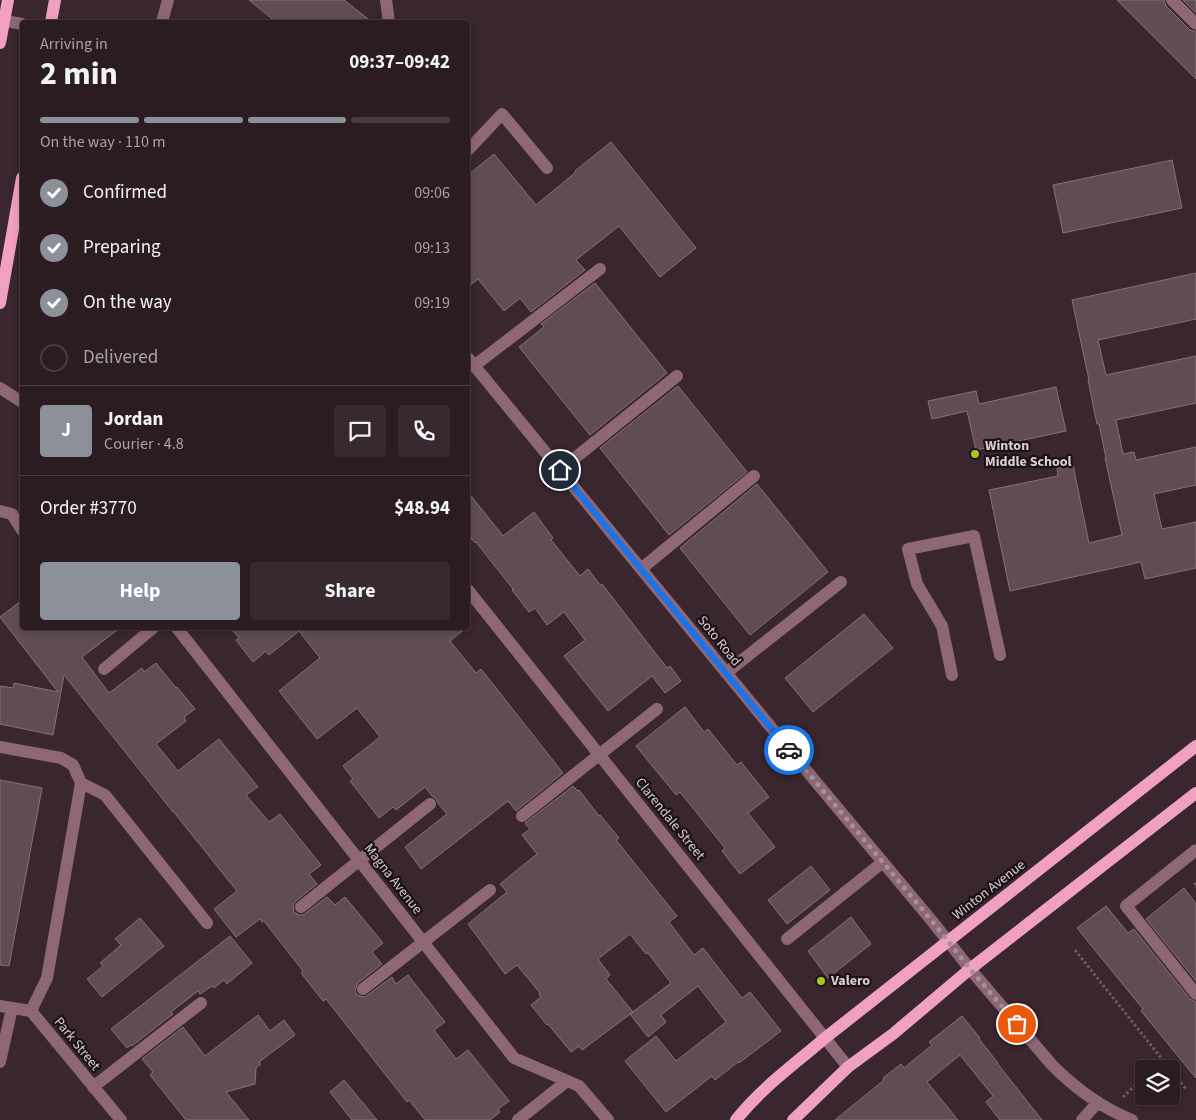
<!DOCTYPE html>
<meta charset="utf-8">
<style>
body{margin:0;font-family:"Source Sans 3",sans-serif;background:#37292f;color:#f1f3f6;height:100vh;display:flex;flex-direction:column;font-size:19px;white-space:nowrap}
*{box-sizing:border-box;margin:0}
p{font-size:16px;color:#a6a1a5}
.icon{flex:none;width:28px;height:28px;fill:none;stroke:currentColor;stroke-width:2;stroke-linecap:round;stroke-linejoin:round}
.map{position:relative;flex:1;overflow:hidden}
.panel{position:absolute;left:20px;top:20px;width:450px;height:610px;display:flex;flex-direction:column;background:#2b1c22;border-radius:5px;box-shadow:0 2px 8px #0003,0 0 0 1px #473a40}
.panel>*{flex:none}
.fabs{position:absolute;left:1135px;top:1060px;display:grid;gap:10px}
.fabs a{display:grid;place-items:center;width:45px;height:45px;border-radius:5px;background:#2b1c22;box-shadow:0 2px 8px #0003,0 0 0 1px #473a40;font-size:25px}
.pin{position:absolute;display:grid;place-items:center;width:42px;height:42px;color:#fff;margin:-21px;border:2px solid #fff;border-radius:50%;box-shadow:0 1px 5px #0007}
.courier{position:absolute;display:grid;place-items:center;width:50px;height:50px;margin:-25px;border:4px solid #1a73e8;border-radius:50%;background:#fff;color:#222;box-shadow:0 1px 6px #0007}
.summary em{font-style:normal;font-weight:700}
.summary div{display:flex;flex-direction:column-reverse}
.summary{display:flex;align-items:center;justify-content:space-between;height:85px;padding:0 20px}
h1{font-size:32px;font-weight:700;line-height:38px}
.bar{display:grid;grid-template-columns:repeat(4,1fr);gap:8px 5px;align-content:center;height:60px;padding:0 20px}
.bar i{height:6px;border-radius:4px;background:#473a40}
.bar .selected{background:#8c9099}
.bar p{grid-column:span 4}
.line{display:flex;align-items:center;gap:12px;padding:0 20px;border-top:1px solid #473a40}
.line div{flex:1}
.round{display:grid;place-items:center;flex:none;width:52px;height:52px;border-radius:5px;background:#37292f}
ol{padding:0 20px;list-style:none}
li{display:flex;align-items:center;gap:15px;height:55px}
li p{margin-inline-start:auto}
li .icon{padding:5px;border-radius:50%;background:#8c9099;color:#fff;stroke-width:4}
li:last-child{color:#a6a1a5}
li i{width:28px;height:28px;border:2px solid #473a40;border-radius:50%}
.action{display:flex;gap:10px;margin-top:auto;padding:10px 20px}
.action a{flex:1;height:58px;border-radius:5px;background:#8c9099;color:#fff;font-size:20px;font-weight:700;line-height:58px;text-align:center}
.action a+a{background:#37292f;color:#f1f3f6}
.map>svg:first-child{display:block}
.building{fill:#614c55;stroke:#867079}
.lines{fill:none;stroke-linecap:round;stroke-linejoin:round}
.path{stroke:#6d5c63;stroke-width:3;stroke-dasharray:2.5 2.5;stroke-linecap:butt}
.minor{stroke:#8e6777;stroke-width:12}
.major{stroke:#f0a0c2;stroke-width:12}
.done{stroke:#a29399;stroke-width:5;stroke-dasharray:0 9}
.route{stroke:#1a73e8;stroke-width:6}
.poi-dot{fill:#a8c71b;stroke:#1b1216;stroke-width:2}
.labels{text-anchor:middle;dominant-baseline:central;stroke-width:4.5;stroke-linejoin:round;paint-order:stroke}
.poi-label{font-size:14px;font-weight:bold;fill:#dbced3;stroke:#1b1216;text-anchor:start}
.street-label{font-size:14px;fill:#dbced3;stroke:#1b1216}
</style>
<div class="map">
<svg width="1196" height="1120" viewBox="0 0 1196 1120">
<rect width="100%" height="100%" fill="#39262e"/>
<path class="building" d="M249 0H344L372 22H276Z
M1117 0H1164L1166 6 1190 30 1196 32V79Z
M1183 0H1196V13Z
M611 142 696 248 660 277 619 226 576 260 585 270 531 312 520 298 504 311 478 279 468 287V175L494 154 536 205 576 172 575 171Z
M1172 160 1182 208 1063 233 1053 185Z
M1196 273V319L1098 340 1106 375 1196 356V403L1116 420 1123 454 1134 452 1136 460 1196 447V485L1154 494 1162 529 1196 522V568L1145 579 1141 562 1010 591 989 490 1058 476 1057 468 1073 465 1089 543 1122 535 1105 458H1106L1099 424H1097L1088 380H1089L1072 300Z
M595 283 667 373 590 435 519 347 544 327 541 324Z
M678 386 747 472 669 535 600 448Z
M1056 387 1066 431 976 450 967 411 932 419 928 401 976 391 979 404Z
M757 484 828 572 750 635 680 548Z
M468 492 503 536 534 512 553 538 551 540 580 576 588 569 601 586 602 584 667 668 670 666 681 681 665 693 652 676 608 711 564 656 585 640 564 612 547 625 535 608 529 612 512 590 513 589 476 542 475 543 468 534Z
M22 600V628H120L82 657 109 693 142 668 144 672 156 663 176 688 177 687 195 709 184 717 186 721 156 744 178 771 219 739 258 787 246 795 269 822 280 814 321 865 309 874 317 884 296 901 293 905 294 912 299 915H303L327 897 335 905 345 897 383 943 372 952 382 964 358 983 355 990 356 994 360 996 365 997 392 977 396 984 408 975 445 1022 434 1030 456 1059 468 1050 509 1101 498 1109 500 1112 490 1120H425L409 1100 407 1102 326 999 323 1001 301 973 303 971 264 921 262 922 260 919 236 937 214 909 237 891 173 811V812L64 675 53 735 0 724V686L13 688 14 683 58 692 0 617Z
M864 614 893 648 813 712 785 678Z
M231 628H466L450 641 476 673 481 669 563 773 516 811 508 801 421 869 405 847 447 814 438 803 436 799 432 796 425 787 396 810 393 807 379 818 350 781 353 779 343 766 380 737 357 708 317 739 279 691 320 658 299 631 269 655 266 651 253 662 236 640 239 638Z
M685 707 704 732 708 729 737 765 741 762 769 797 748 813 775 847 740 874 722 851 725 848 680 792 676 795 636 746Z
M0 780 42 788 9 966 0 965Z
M573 786 578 791 579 790 599 816 600 815 619 838 616 840 677 916 669 922 694 955 703 948 742 998 750 992 781 1031 739 1063 738 1062 715 1080 712 1076 666 1112 625 1061 656 1036 676 1061 726 1022 698 986 661 1015 666 1022 648 1037 630 1014 671 983 648 953 646 954 630 934 598 959 610 975 606 979 633 1012 582 1050 579 1046 571 1052 548 1024 547 1025 531 1005 541 997 539 994 540 993 517 965 505 974 468 924 507 892 500 884 537 854 522 835 530 829 525 823Z
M811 866 830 890 787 924 768 900Z
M1184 888 1196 904V981L1146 919Z
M1106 906 1128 933 1134 929 1190 999 1196 1002V1078L1141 1011 1143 1009 1077 928Z
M851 917 871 944 828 978 808 951Z
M140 918 164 946 102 997 87 979 103 966 100 963 121 945 115 939Z
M230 936 252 963 227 984 224 980 214 988 212 986 200 994 198 991 171 1012 173 1014 132 1046 131 1045 127 1048 111 1029Z
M258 1015 270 1031 284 1020 295 1035 259 1062 261 1064 256 1068 255 1084 226 1092 249 1120H186L150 1075 153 1072 142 1059 183 1027 205 1056Z
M962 1016 980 1038 979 1039 998 1063H997L1042 1120H1000L986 1102 993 1096 960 1055 927 1082 958 1120H835L884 1080 883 1078 901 1064 904 1068 932 1045 929 1042Z
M344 1080 377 1120H352L330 1092Z"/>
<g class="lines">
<path class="path" d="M1196 883 1194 885 1196 887
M1075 950 1170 1069
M1152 1069 1162 1059
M1171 1071 1187 1090
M1123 1097 1144 1077"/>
<path class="minor" d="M386 0 389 22
M1172 0 1196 24
M0 20 22 24
M162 22 168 0
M468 150 502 114 547 168
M468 358 811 776 932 921 970 969 1052 1065C1075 1088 1102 1108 1132 1120
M474 366 600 269
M0 388 22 402
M560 470 677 376
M0 511 12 514 22 530
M641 569 754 476
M468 590 848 1067
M177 628 514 1058 579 1086 608 1120
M104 669 153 628
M726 673 841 582
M952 675 942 626 917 584 908 549 974 536 1000 655
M0 747 61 758 73 765 81 783 47 978 31 1011
M81 783 105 795 207 923
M522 816 657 709
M1196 850 1126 906 1196 994
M301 907 430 804
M787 939 883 862
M363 989 490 890
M0 1006 31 1011 121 1120
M0 1062 12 1008
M93 1087 201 1003
M518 1120 567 1081
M1082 1120 1098 1102"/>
<path class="major" d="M51 22 55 0
M0 43 8 0
M0 303 22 178
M736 1120C761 1088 795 1064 825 1038L1196 746
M793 1120 848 1067 893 1034 970 969 1196 793"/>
</g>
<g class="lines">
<path class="done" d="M789 750 932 921 970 969 1017 1024"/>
<path class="route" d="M560 470 789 750"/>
</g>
<g class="poi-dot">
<circle cx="975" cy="454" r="5"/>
<circle cx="821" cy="981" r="5"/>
</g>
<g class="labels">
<g class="poi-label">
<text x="985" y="446">Winton<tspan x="985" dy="16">Middle School</tspan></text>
<text x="831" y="981">Valero</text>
</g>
<g class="street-label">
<text transform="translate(719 641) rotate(51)">Soto Road</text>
<text transform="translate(670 819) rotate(51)">Clarendale Street</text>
<text transform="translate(393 879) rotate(52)">Magna Avenue</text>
<text transform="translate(989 890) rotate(-38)">Winton Avenue</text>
<text transform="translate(77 1044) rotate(51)">Park Street</text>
</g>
</g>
</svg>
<div class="fabs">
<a><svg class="icon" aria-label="layers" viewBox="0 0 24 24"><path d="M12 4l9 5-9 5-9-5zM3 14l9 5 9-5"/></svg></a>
</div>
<div class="pin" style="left:1017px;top:1024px;background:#ea580c"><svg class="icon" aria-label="bag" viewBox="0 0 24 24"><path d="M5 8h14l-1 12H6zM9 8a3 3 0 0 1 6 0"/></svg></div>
<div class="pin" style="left:560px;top:470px;background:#1f2937"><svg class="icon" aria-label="home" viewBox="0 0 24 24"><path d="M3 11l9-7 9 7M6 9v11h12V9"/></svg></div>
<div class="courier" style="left:789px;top:750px"><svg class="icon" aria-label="car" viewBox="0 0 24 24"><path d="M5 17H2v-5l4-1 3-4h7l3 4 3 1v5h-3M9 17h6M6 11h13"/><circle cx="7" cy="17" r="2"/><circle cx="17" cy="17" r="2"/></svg></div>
<section class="panel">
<div class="summary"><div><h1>2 min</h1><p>Arriving in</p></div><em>09:37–09:42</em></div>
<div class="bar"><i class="selected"></i><i class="selected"></i><i class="selected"></i><i></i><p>On the way · 110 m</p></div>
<ol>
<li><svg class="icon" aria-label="check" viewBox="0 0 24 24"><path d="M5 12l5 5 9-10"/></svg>Confirmed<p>09:06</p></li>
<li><svg class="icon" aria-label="check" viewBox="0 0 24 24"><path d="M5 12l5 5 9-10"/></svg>Preparing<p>09:13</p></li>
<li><svg class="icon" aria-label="check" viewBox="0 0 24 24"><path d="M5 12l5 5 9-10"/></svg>On the way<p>09:19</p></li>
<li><i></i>Delivered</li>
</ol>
<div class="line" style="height:90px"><b class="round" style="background:#8c9099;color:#fff">J</b><div><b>Jordan</b><p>Courier · 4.8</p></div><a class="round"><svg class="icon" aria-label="chat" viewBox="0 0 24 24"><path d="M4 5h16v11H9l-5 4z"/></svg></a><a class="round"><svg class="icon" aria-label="phone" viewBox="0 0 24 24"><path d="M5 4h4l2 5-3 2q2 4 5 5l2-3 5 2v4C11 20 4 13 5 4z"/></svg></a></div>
<div class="line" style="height:65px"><div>Order #3770</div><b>$48.94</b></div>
<div class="action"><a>Help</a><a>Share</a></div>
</section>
</div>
